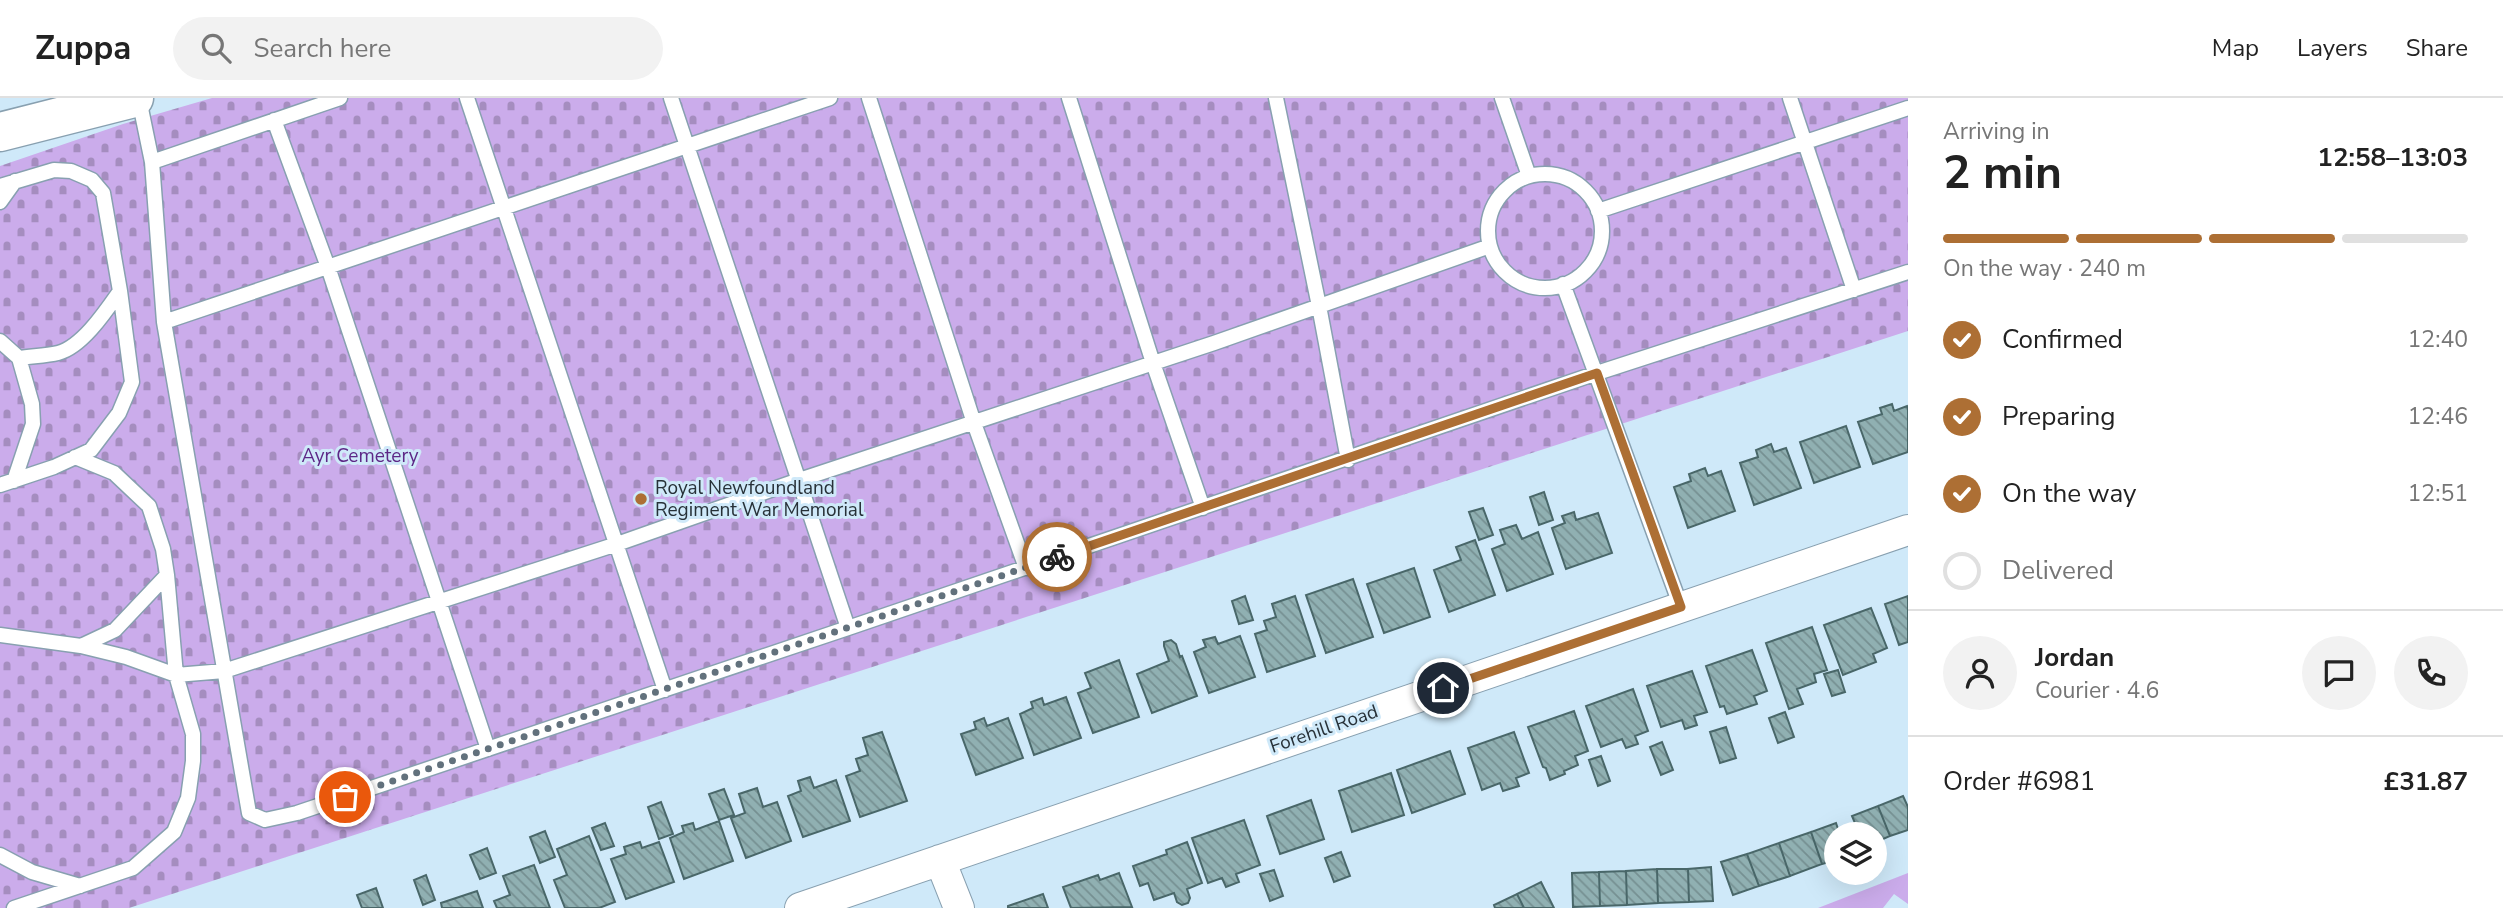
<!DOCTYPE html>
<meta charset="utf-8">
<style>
body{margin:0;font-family:"Nunito Sans",sans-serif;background:#f2f2f2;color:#222;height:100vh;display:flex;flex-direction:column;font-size:26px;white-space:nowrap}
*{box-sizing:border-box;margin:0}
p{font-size:23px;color:#767676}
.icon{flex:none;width:38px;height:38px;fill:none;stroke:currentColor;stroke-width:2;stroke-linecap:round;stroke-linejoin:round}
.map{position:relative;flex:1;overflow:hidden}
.side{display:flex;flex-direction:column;background:#fff;width:595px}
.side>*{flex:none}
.controls{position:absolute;left:1824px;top:724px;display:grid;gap:14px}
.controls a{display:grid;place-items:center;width:63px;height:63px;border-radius:50%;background:#fff;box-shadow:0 7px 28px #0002;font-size:35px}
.pin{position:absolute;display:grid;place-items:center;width:60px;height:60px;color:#fff;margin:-30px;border:4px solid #fff;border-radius:50%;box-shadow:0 2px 7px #0007}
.courier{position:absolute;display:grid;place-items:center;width:70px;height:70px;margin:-35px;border:5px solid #ad6f34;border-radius:50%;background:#fff;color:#222;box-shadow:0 2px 9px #0007}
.overview em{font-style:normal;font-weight:700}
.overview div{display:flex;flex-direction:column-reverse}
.overview{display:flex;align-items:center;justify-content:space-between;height:119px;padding:0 35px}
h1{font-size:46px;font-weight:700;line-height:52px}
.bar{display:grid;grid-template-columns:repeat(4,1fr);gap:10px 7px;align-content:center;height:84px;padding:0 35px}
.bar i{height:9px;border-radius:5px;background:#e0e0e0}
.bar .active{background:#ad6f34}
.bar p{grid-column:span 4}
.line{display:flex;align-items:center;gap:18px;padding:0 35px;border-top:2px solid #e0e0e0}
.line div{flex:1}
.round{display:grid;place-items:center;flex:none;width:74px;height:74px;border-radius:37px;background:#f2f2f2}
ol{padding:0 35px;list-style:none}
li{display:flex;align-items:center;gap:21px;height:77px}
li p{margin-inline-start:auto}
li .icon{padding:7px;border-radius:50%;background:#ad6f34;color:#fff;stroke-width:4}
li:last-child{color:#767676}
li i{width:38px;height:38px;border:4px solid #e0e0e0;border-radius:50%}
header{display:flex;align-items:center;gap:42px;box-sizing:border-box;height:98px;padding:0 35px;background:#fff;border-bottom:2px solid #e0e0e0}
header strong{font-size:33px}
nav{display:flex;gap:38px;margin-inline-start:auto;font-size:24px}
.search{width:490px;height:63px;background:#f2f2f2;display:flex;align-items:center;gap:18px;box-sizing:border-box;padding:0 24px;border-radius:38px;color:#767676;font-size:26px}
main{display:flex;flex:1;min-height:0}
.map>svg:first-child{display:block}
.grass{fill:#cbaceb}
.cemetery{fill:url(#cemetery-stones)}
.building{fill:url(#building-back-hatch);stroke:#496769;stroke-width:2}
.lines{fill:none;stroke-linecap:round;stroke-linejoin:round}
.service-casing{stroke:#88a0b0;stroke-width:17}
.minor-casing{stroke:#88a0b0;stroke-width:32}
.primary-casing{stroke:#88a0b0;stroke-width:41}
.service{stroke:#fff;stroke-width:14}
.minor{stroke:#fff;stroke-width:30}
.primary{stroke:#fff;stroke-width:38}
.done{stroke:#62717c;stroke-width:7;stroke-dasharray:0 12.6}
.route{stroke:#ad6f34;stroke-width:9}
.poi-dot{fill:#ad6f34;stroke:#cfe9f9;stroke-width:2.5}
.labels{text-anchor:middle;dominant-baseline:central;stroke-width:6;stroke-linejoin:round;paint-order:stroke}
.park-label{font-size:19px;fill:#5d2887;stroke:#cfe9f9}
.poi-label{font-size:19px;fill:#273138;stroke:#cfe9f9;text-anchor:start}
.street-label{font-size:19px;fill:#273138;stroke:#cfe9f9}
</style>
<header>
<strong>Zuppa</strong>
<div class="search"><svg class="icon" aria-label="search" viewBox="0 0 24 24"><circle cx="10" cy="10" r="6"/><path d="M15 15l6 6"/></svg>Search here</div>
<nav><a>Map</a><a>Layers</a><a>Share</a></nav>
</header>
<main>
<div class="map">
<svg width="1908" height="810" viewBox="0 0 1908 810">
<defs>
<pattern id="cemetery-stones" width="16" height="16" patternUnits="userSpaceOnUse" patternTransform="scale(1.75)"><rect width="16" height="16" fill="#cbaceb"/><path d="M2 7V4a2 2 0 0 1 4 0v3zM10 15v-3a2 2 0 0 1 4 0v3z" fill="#a58dbf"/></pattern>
<pattern id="building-back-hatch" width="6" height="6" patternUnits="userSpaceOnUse" patternTransform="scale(1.75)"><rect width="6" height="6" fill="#90b0b2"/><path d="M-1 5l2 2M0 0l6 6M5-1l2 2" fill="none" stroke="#769092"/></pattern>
</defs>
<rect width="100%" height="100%" fill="#cfe9f9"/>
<path class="grass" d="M1908 775V806L1894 796 1883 810H1818Z"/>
<path class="cemetery" d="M212 0H1908V233L129 810H0V68L123 26Z"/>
<path class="building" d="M1892 306 1894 313 1907 308 1908 311V354L1873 366 1858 324 1882 316 1880 310Z
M1846 328 1860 369 1814 385 1800 344Z
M1771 346 1774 354 1786 350 1801 390 1754 407 1740 365 1758 359 1756 352Z
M1705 370 1708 378 1721 373 1735 413 1688 430 1674 389 1691 383 1689 376Z
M1544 394 1553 422 1539 427 1530 399Z
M1483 410 1493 437 1479 442 1469 414Z
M1574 414 1576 422 1598 415 1612 455 1566 471 1552 430 1565 425 1562 418Z
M1516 427 1522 441 1538 434 1553 476 1507 493 1492 451 1505 446 1500 432Z
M1475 442 1495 497 1449 514 1434 472 1461 462 1456 449Z
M1414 470 1430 519 1384 535 1367 486Z
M1353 481 1373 539 1326 555 1306 497Z
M1245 498 1253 522 1239 526 1232 503Z
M1295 498 1315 558 1267 574 1255 536 1267 532 1264 523 1276 519 1272 506Z
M1908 498V544L1899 547 1885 506Z
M1871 510 1887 550 1873 556 1876 564 1843 577 1824 527Z
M1812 529 1827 572 1814 576 1816 584 1797 591 1803 606 1789 611 1766 545Z
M1240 538 1255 579 1209 595 1194 554 1206 549 1203 542 1215 539 1218 546Z
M1171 542 1176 546 1180 559 1182 558 1197 598 1152 615 1137 576 1169 563 1164 548V544Z
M1752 552 1767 593 1754 598 1757 606 1727 616 1724 608 1720 609 1706 568Z
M1119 562 1139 619 1093 635 1078 595 1091 590 1085 575Z
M1838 572 1845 594 1832 598 1824 576Z
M1692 573 1707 614 1694 618 1697 627 1685 631 1682 622 1661 629 1647 588Z
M1633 591 1648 633 1635 638 1638 646 1626 650 1622 641 1601 649 1586 608Z
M1066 599 1081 640 1034 657 1020 616 1033 610 1031 604 1042 600 1044 607Z
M1574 613 1588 653 1575 658 1578 667 1564 673 1565 676 1550 682 1546 670 1543 669 1528 629Z
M1785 614 1794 639 1778 645 1769 620Z
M984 620 987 628 1008 620 1023 660 976 677 961 636 976 631 974 624Z
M1726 629 1736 660 1720 665 1710 634Z
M882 634 907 703 860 719 846 678 860 673 856 661 868 657 863 640Z
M1514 634 1529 675 1516 680 1519 688 1503 693 1500 685 1482 692 1468 650Z
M1662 644 1673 672 1661 677 1650 649Z
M1450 653 1465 696 1412 715 1397 672Z
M1601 658 1610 683 1598 688 1589 662Z
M1391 675 1404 717 1352 734 1339 693Z
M810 679 814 690 836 682 850 723 803 739 788 698 801 693 798 683Z
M757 690 763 709 777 704 791 743 746 760 731 720 745 715 739 696Z
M724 691 734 717 719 722 709 696Z
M1903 698 1908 709V732L1890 738 1878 708Z
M1311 702 1324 741 1280 756 1267 718Z
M661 704 673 736 659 741 648 709Z
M1878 708 1890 738 1874 745V737H1860L1852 718Z
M1244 722 1260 767 1236 776 1239 784 1226 789 1222 780 1208 785 1192 740Z
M719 723 733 763 684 781 670 740 684 734 682 728 693 725 695 732Z
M605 725 614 748 601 752 592 730Z
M1836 725 1840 737H1836V762L1822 766 1811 734Z
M545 733 555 759 540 765 530 739Z
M1811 734 1822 766 1790 778 1779 745Z
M589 738 615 804 599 810H565L554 782 567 777 557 751Z
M640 744 642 750 659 744 674 784 626 801 611 761 626 756 624 749Z
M1187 744 1202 785 1187 791 1190 800 1188 805 1182 807 1177 804 1174 795 1154 802 1148 785 1140 788 1133 768 1167 756 1166 752Z
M1779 745 1790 778 1759 788 1747 756Z
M487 750 496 775 480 781 470 757Z
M1341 754 1350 778 1334 784 1325 760Z
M1747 756 1759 788 1733 797 1721 764Z
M534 767 550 810H497L494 803 510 797 503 778Z
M1711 769 1713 803 1689 804 1688 771Z
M1657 771 1658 805 1627 807 1626 773Z
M1657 771H1688L1689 804 1658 805Z
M1274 772 1283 798 1270 803 1260 776Z
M1626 773 1627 807 1600 808 1599 774Z
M1599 774 1600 808 1573 809 1572 775Z
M1119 775 1132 809 1071 810 1063 789 1098 777 1100 782Z
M426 777 435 802 423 807 414 782Z
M1541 784 1554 810H1524L1517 796Z
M376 790 383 810H362L357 797Z
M477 793 483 810H442L441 805Z
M1043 796 1048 810H1008V808Z
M1517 796 1524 810H1495L1494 807Z"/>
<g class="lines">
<defs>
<path id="service" d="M340 0 152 64 164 224 249 715 265 722 297 715 848 530
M467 0 665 592
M671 0 848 530 1597 275 1908 174
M869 0 974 325 1026 470
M1069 0 1153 265 1203 410
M1276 0 1319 208 1348 362
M1502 0 1529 78
M1790 0 1854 192
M139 1 152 64
M274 22 328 169 488 651
M1488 133a57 57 0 1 1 114 0a57 57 0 1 1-114 0Z
M0 88 54 72 71 73 92 82 103 95 120 193 132 284 119 315 91 352 54 369 0 387
M0 104 15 83
M1598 113 1908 10
M1563 186 1681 509
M164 224 830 0
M0 243 19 260 32 306 33 326 14 383
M19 260C32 258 46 258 58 255 82 249 106 213 120 193
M0 537 81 548 126 559 176 577 224 573 617 446 799 382 1214 245 1490 148
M81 548 115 532 167 477
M0 757 32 774 80 788
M14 810 133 770 174 734 188 700 193 663V636L176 577 167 477 163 451 149 408 114 375 75 359"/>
<path id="minor" d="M940 762 959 810
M800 810 1908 432"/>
<path id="primary" d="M0 34 134 0"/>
</defs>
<use href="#service" class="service-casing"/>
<use href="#minor" class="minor-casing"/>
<use href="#primary" class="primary-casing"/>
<use href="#service" class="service"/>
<use href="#minor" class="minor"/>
<use href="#primary" class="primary"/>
</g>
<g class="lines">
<path class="done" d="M345 699 1057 459"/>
<path class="route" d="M1057 459 1597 275 1681 509 1443 590"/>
</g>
<circle class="poi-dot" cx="641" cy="401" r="7"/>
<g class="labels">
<g class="park-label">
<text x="360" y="358">Ayr Cemetery</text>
</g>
<g class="poi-label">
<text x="655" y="390">Royal Newfoundland<tspan x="655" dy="22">Regiment War Memorial</tspan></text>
</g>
<g class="street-label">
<text transform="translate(1324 631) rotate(-19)">Forehill Road</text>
</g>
</g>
</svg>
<div class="controls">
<a><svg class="icon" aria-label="layers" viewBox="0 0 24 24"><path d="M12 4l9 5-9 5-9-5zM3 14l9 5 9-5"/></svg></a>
</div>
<div class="pin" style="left:345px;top:699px;background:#ea580c"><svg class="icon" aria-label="bag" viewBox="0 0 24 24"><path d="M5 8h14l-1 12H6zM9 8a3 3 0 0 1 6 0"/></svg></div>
<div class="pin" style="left:1443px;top:590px;background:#1f2937"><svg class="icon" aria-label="home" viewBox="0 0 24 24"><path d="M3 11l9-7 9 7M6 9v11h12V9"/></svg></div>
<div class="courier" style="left:1057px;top:459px"><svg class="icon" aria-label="bike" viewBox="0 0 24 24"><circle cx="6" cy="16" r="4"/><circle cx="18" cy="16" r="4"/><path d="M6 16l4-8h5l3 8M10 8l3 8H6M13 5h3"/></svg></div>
</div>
<section class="side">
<div class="overview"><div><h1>2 min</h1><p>Arriving in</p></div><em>12:58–13:03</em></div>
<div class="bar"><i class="active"></i><i class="active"></i><i class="active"></i><i></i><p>On the way · 240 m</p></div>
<ol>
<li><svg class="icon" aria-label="check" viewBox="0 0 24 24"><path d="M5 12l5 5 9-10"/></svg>Confirmed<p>12:40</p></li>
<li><svg class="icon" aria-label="check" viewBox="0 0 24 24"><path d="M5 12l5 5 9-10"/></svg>Preparing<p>12:46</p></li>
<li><svg class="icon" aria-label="check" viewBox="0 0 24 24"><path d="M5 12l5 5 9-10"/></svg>On the way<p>12:51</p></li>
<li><i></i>Delivered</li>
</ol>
<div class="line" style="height:126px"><a class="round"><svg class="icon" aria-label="person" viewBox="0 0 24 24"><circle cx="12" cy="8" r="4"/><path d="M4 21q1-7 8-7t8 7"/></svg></a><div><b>Jordan</b><p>Courier · 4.6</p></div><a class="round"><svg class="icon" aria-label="chat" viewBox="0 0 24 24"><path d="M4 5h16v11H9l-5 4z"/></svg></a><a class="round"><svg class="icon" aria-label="phone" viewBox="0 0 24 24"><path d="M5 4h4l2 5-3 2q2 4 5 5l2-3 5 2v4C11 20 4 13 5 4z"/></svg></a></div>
<div class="line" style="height:91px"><div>Order #6981</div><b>£31.87</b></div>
</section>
</main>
